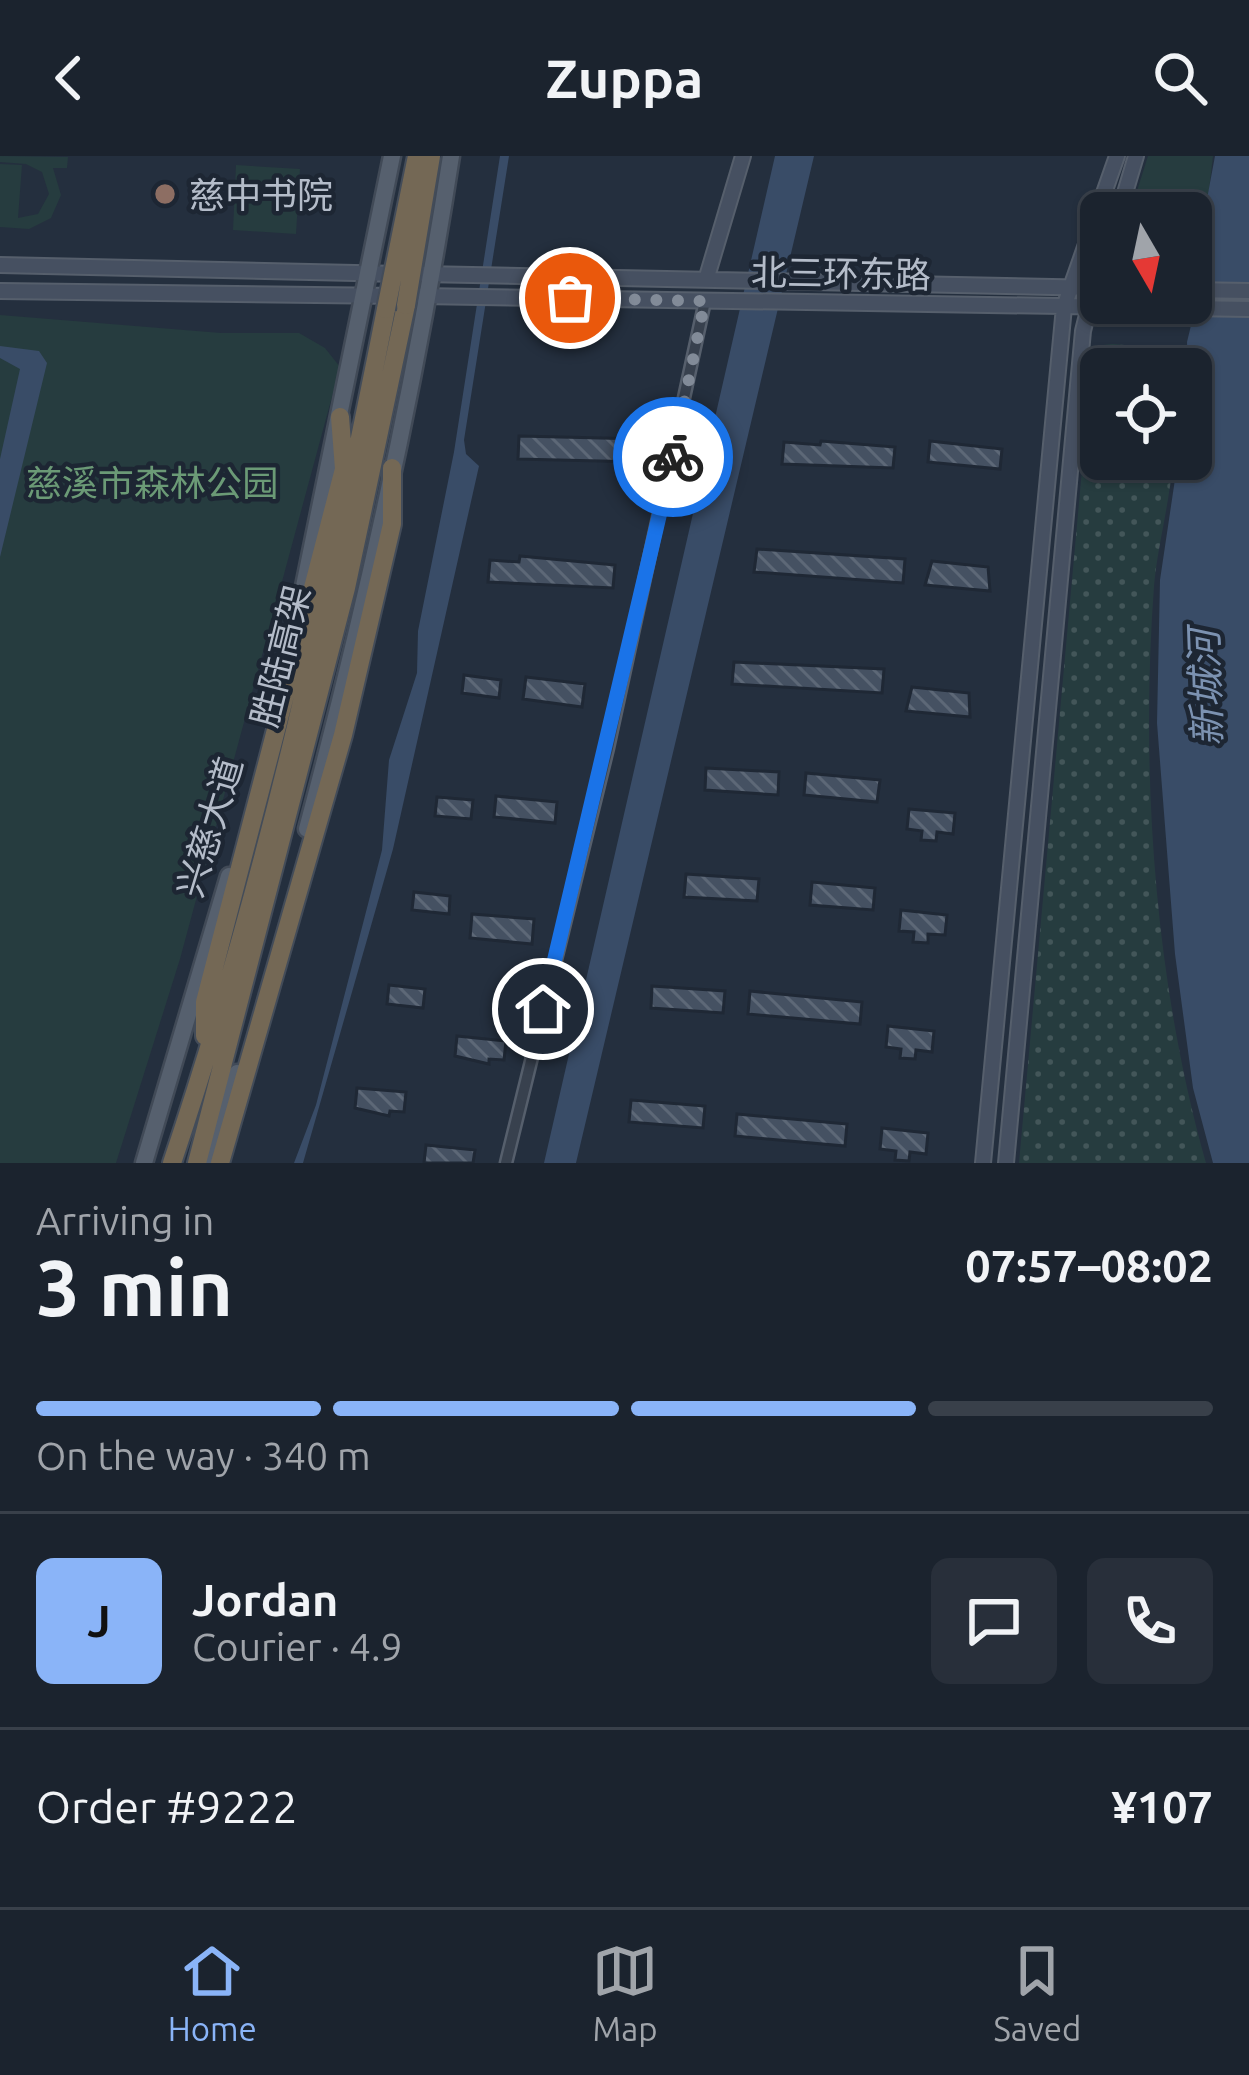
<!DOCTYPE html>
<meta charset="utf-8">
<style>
body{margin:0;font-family:Ubuntu,"Noto Sans SC",sans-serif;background:#282f3a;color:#f1f3f6;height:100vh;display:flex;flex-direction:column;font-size:45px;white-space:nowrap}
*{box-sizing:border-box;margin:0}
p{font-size:39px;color:#a0a4aa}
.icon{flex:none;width:66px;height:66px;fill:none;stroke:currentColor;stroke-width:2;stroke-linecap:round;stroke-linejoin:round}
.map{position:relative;height:1007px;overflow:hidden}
.details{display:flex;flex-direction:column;background:#1b232e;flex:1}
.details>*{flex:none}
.needle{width:78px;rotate:171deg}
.controls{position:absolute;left:1080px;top:36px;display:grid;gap:24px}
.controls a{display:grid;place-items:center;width:132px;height:132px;border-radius:18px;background:#1b232e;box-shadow:0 3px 9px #0004,0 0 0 3px #39404a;font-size:60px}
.pin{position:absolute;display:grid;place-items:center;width:102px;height:102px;color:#fff;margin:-51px;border:6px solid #fff;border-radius:50%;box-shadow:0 3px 12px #0007}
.courier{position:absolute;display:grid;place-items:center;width:120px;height:120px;margin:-60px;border:9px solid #1a73e8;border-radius:50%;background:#fff;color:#222;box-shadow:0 3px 15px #0007}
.headline em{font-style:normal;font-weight:600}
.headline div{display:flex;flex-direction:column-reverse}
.headline{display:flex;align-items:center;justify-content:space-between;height:204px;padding:0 36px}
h1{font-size:78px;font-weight:600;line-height:90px}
.bar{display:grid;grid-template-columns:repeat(4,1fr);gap:18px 12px;align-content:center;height:144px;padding:0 36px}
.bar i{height:15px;border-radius:9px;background:#39404a}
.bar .selected{background:#8ab4f8}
.bar p{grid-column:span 4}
.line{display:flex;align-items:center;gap:30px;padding:0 36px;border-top:3px solid #39404a}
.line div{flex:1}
.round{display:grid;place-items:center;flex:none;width:126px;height:126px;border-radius:18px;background:#282f3a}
header{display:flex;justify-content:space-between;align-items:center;height:156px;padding:0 36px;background:#1b232e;font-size:54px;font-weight:600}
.menu{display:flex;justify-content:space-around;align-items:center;height:168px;border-top:3px solid #39404a;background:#1b232e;font-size:33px;color:#a0a4aa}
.menu a{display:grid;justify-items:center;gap:6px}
.menu .selected{color:#8ab4f8}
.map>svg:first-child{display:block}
.grass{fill:url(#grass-dots)}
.park{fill:#263c3f}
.water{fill:#394c67}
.building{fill:url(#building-back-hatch);stroke:#1f2835;stroke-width:3}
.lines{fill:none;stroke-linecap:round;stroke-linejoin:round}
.street-casing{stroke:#565f6c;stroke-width:15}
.secondary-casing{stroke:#565f6c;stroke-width:18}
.primary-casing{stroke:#414a57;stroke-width:21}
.highway-casing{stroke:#434c59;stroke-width:22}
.street{stroke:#38414e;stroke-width:10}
.secondary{stroke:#465061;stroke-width:14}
.primary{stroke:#56606e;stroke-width:16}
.highway{stroke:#746855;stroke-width:18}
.highway-bridge-casing{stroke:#434c59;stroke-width:22;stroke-linecap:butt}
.highway-bridge{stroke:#746855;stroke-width:18}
.done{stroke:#828b98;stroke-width:12;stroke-dasharray:0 21.6}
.route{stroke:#1a73e8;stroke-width:15}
.education-dot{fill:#8d6e63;stroke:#1d2633;stroke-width:4.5}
.labels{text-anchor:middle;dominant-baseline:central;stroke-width:9;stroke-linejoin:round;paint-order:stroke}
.poi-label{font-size:36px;fill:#b4bcc9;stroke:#1d2633;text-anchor:start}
.street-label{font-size:36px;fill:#b4bcc9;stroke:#1d2633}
.park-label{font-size:36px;fill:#6b9a76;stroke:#1d2633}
.water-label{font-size:39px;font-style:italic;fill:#7c92b1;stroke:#1d2633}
</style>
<header><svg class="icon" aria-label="back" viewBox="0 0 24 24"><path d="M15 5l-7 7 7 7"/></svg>Zuppa<svg class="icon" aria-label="search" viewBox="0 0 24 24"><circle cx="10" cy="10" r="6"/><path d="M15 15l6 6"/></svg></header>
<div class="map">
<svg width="1249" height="1007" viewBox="0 0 1249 1007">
<defs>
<pattern id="grass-dots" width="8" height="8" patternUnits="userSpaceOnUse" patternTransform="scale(3)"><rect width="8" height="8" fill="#263c3f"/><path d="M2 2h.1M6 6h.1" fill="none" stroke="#435659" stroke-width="1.8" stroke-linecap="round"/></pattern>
<pattern id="building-back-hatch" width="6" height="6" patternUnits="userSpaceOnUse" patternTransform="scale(3)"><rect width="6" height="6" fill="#455162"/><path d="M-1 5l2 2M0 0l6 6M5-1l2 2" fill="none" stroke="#5d6877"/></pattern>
</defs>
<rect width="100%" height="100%" fill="#242f3e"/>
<path class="grass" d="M1112 188 1177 193 1176 213H1101V303H1173C1170 346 1158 387 1154 430 1140 619 1155 828 1206 1007H1019L1092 204 1095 190Z"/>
<path class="park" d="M0 0 68 1 67 12H53L61 39 51 62 29 73 0 71V8L22 9 18 62 38 58 49 38 42 16 26 8 0 6Z
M1148 0H1213L1200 110H1191V57H1130Z
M236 9 300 13 296 78 233 74Z
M0 159 221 177H299L325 192 340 211 180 803 116 1007H0Z"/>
<path class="water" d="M500 0H509L464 284 466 298 479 310 393 693 303 1007H294L316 949 382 694 389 604 417 517 418 475 454 296Z
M775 0H814L576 1007H544Z
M1215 0H1249V1007H1213L1193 932 1175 798 1157 567 1160 424 1178 303H1191L1187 186 1206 107 1204 59Z
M0 190 39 195 47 207 0 401V303L20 213 0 202Z"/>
<path class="building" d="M519 280 642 283 641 306 518 303Z
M821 285 895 291 893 312 782 308 784 286 820 289Z
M930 285 1002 293 1000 313 928 306Z
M757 393 905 403 903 427 754 416Z
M520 400 615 409 613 432 488 426 490 404 519 406Z
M932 405 988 411 990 435 925 429Z
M734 506 884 513 882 537 732 528Z
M464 519 501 524 499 542 462 537Z
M526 521 585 528 582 551 523 543Z
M912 531 969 537 970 561 906 555Z
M706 612 779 616 778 639 705 634Z
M806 617 880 624 877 646 804 639Z
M496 640 557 646 555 667 494 661Z
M437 641 473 644 471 663 435 660Z
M909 653 955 657 953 678 937 676 936 685 921 684 922 675 907 673Z
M686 718 759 723 757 745 684 741Z
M812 726 875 732 873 754 810 749Z
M414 736 450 740 449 758 412 754Z
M901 754 947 759 945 779 928 778V787L913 786 914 776 899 775Z
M472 758 534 763 532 788 470 782Z
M389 829 425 833 423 852 387 848Z
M652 830 725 835 723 857 651 852Z
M750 835 862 846 860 868 748 858Z
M888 870 934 875 932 896 916 894 915 903 900 902 901 893 886 891Z
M457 880 506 885 504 904 489 903V908L455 900Z
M357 932 406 936 404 956 390 955 389 960 355 952Z
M631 944 705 950 703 972 629 966Z
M737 958 847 968 845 990 735 980Z
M882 972 928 977 926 998 910 996 909 1005 895 1004 896 995 880 993Z
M426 989 475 994 473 1007H424Z"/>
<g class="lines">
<defs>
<path id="street" d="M506 1007 608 592 705 145"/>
<path id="secondary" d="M1119 57 1136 0
M0 109 400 118
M422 118 1101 132
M706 124 743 0
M1191 134 1249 135
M0 135 398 140
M420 140 1249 153
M983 1007 1064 151 1117 0
M1006 1007 1083 175 1101 102"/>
<path id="primary" d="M302 440 392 0
M307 673C366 452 416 226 451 0
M144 1007 229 720
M209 1007 237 917"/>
<path id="highway" d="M205 880V846L344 313 340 261
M172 1007C266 728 329 442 386 153
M197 1007 346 432 406 149
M220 1007 343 579 392 368V312"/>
</defs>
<use href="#street" class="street-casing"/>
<use href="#secondary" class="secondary-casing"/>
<use href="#primary" class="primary-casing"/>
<use href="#highway" class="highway-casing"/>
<use href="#street" class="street"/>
<use href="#secondary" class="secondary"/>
<use href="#primary" class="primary"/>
<use href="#highway" class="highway"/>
<defs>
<path id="highway-bridge" d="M406 149 431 0
M386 153 417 0"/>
</defs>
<use href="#highway-bridge" class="highway-bridge-casing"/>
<use href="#highway-bridge" class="highway-bridge"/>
</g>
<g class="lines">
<path class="done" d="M570 142 705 145 673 301"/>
<path class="route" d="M543 853 673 301"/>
</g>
<circle class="education-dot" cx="165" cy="38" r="12"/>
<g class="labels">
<g class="poi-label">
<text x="189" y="38">慈中书院</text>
</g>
<g class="street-label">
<text transform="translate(841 117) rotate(1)">北三环东路</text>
<text transform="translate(280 500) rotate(-76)">胜陆高架</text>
<text transform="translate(209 671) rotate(-73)">兴慈大道</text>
</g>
<g class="park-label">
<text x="152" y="326">慈溪市森林公园</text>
</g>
<g class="water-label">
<text transform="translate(1205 532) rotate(-92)">新城河</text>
</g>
</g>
</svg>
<div class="controls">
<a><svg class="needle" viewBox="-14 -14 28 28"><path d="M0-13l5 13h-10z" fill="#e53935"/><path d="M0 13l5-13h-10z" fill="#a0a4aa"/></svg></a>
<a><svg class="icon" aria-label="locate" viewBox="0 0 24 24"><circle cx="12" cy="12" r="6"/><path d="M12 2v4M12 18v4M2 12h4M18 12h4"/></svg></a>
</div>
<div class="pin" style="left:570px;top:142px;background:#ea580c"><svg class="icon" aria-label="bag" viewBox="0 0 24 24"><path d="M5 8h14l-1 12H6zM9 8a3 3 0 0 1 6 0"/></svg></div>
<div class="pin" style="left:543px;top:853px;background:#1f2937"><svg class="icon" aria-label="home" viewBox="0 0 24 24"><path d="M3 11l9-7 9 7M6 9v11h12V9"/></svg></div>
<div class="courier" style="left:673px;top:301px"><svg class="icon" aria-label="bike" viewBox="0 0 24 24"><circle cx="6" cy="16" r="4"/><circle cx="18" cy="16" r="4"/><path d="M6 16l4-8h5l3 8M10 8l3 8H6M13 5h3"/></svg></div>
</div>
<section class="details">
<div class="headline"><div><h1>3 min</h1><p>Arriving in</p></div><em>07:57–08:02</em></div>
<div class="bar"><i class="selected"></i><i class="selected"></i><i class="selected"></i><i></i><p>On the way · 340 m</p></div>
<div class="line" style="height:216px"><b class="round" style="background:#8ab4f8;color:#111">J</b><div><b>Jordan</b><p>Courier · 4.9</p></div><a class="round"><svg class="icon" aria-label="chat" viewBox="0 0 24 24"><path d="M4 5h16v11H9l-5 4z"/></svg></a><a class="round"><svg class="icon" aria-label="phone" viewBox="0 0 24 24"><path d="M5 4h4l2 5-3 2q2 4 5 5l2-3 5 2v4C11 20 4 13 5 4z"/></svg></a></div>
<div class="line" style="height:156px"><div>Order #9222</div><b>¥107</b></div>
</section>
<nav class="menu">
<a class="selected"><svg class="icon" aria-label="home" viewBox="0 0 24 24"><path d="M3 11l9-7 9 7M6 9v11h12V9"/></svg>Home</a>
<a><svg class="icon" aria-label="map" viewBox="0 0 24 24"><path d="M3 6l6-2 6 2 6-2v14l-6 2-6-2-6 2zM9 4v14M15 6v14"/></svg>Map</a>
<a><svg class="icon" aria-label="saved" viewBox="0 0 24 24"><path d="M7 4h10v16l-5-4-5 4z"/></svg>Saved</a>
</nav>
